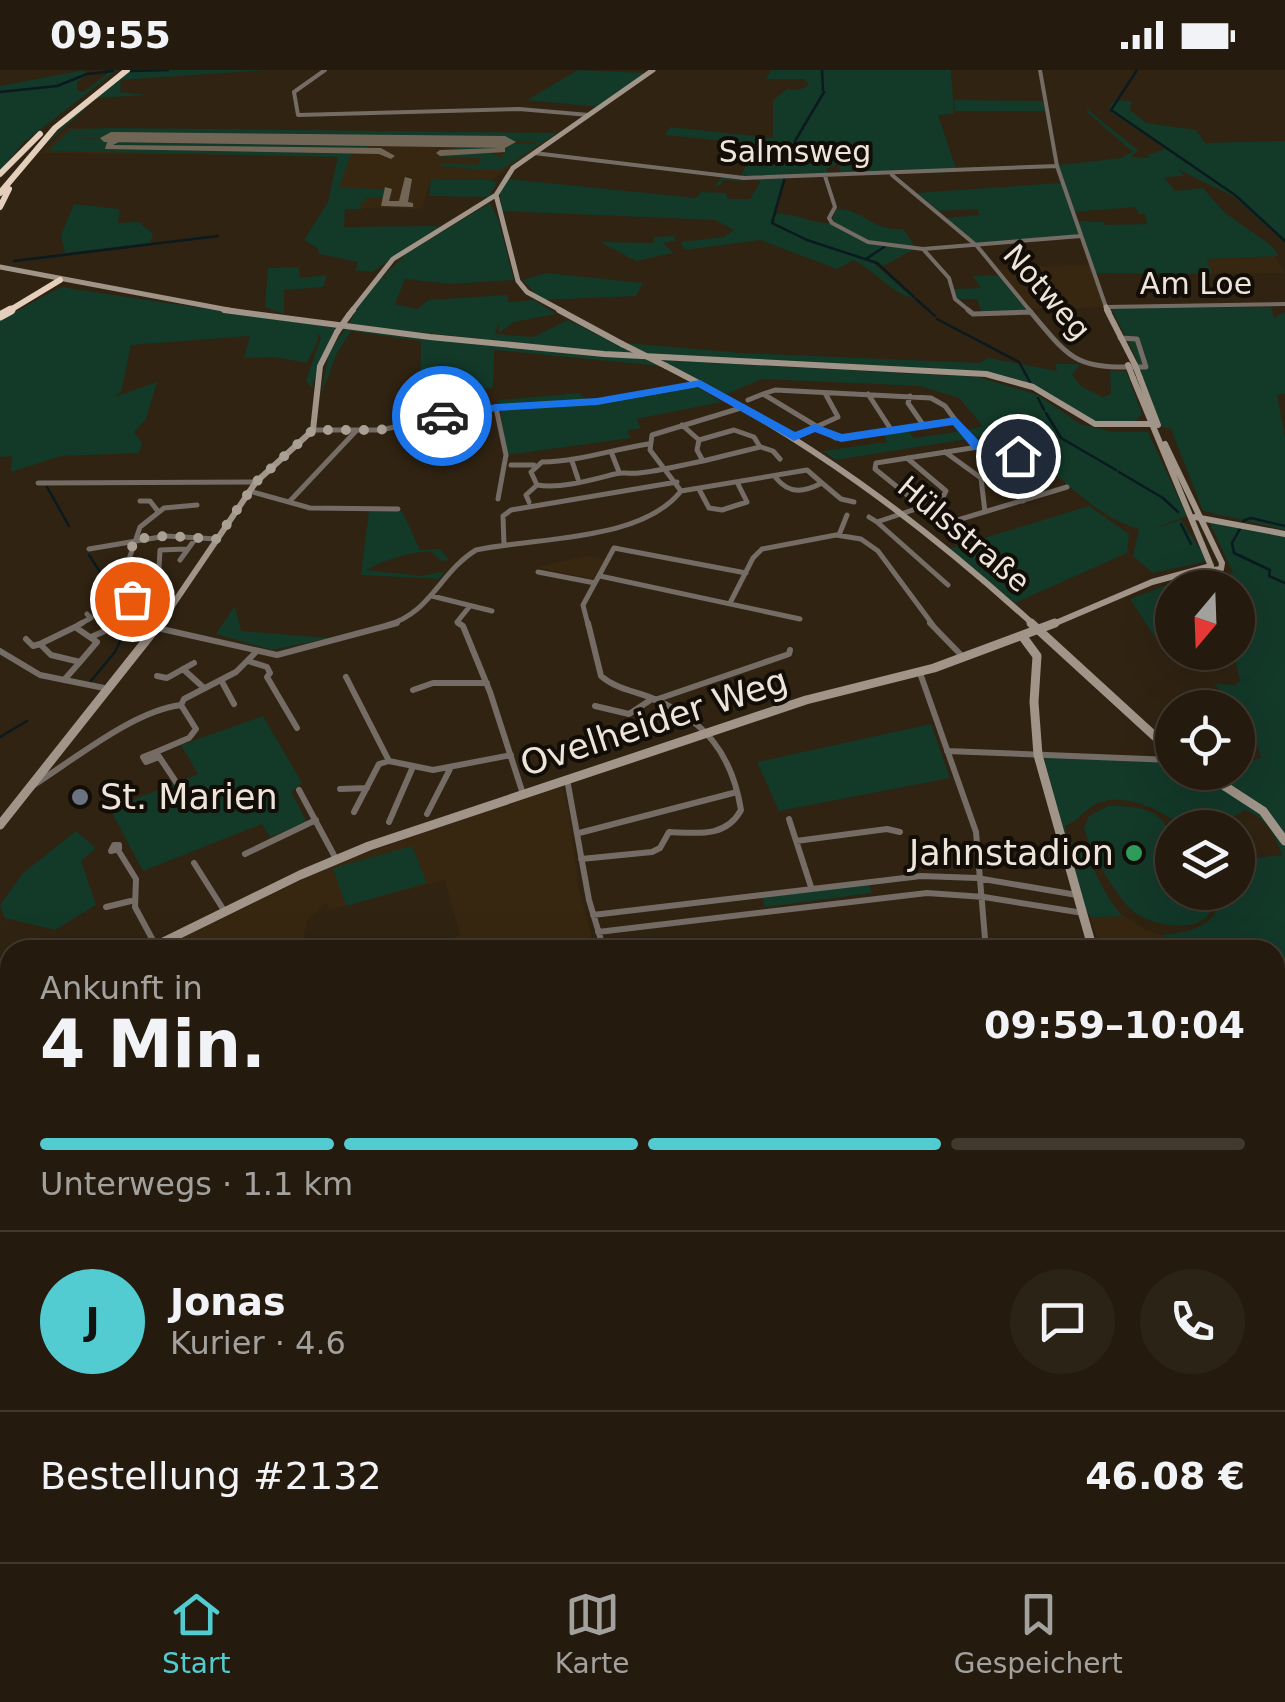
<!DOCTYPE html>
<html lang="de">
<meta charset="utf-8">
<style>
body{margin:0;font-family:"DejaVu Sans",sans-serif;background:#2c2317;color:#f1f3f6;height:100vh;display:flex;flex-direction:column;font-size:38px;white-space:nowrap}
*{box-sizing:border-box;margin:0}
p{font-size:32px;color:#a3a19e}
.icon{flex:none;width:55px;height:55px;fill:none;stroke:currentColor;stroke-width:2;stroke-linecap:round;stroke-linejoin:round}
.map{position:relative;flex:1;overflow:hidden}
.side{position:absolute;left:0px;top:870px;width:1285px;height:622px;display:flex;flex-direction:column;background:#241a0e;border-radius:30px 30px 0 0;box-shadow:0 10px 40px #0002,0 0 0 2px #41382e}
.side>*{flex:none}
.needle{width:65px;rotate:199deg}
.controls{position:absolute;left:1155px;top:500px;display:grid;gap:20px}
.controls a{display:grid;place-items:center;width:100px;height:100px;border-radius:50%;background:#241a0e;box-shadow:0 10px 40px #0002,0 0 0 2px #41382e;font-size:50px}
.pin{position:absolute;display:grid;place-items:center;width:85px;height:85px;color:#fff;margin:-42px;border:5px solid #fff;border-radius:50%;box-shadow:0 2px 10px #0007}
.courier{position:absolute;display:grid;place-items:center;width:100px;height:100px;margin:-50px;border:8px solid #1a73e8;border-radius:50%;background:#fff;color:#222;box-shadow:0 2px 12px #0007}
.head em{font-style:normal;font-weight:600}
.head div{display:flex;flex-direction:column-reverse}
.head{display:flex;align-items:center;justify-content:space-between;height:170px;padding:0 40px}
h1{font-size:65px;font-weight:600;line-height:75px}
.bar{display:grid;grid-template-columns:repeat(4,1fr);gap:15px 10px;align-content:center;height:120px;padding:0 40px}
.bar i{height:12px;border-radius:8px;background:#41382e}
.bar .on{background:#52ccd0}
.bar p{grid-column:span 4}
.line{display:flex;align-items:center;gap:25px;padding:0 40px;border-top:2px solid #41382e}
.line div{flex:1}
.round{display:grid;place-items:center;flex:none;width:105px;height:105px;border-radius:52px;background:#2c2317}
.status{display:flex;justify-content:space-between;align-items:center;height:70px;padding:0 50px;background:#241a0e;direction:ltr}
.status svg{height:28px;fill:currentColor}
.dock{display:flex;justify-content:space-around;align-items:center;height:140px;border-top:2px solid #41382e;background:#241a0e;font-size:28px;color:#a3a19e}
.dock a{display:grid;justify-items:center;gap:5px}
.dock .on{color:#52ccd0}
.map>svg:first-child{display:block}
.built{fill:#382710}
.industrial{fill:#332837}
.green{fill:#133929;fill-rule:evenodd}
.lines{fill:none;stroke-linecap:round;stroke-linejoin:round}
.stream{stroke:#0b1a1e;stroke-width:2.5}
.taxiway{fill:#716656;fill-rule:evenodd}
.runway{fill:#716656;fill-rule:evenodd}
.street-far3{stroke:#746c65;stroke-width:4}
.street-far2{stroke:#746c65;stroke-width:5}
.street-far1{stroke:#746c65;stroke-width:6}
.street{stroke:#746c65;stroke-width:8}
.secondary-far3{stroke:#a19488;stroke-width:5}
.secondary-far2{stroke:#a19488;stroke-width:6}
.secondary-far1{stroke:#a19488;stroke-width:9}
.secondary{stroke:#a19488;stroke-width:11}
.highway-far1{stroke:#e3cfbc;stroke-width:6}
.highway{stroke:#e3cfbc;stroke-width:9}
.secondary-bridge{stroke:#a19488;stroke-width:6}
.route{fill:#1a73e8}
.done{stroke:#aba094;stroke-width:10;stroke-dasharray:0 18}
.worship-dot{fill:#6b7280;stroke:#130d07;stroke-width:4}
.leisure-dot{fill:#2e9e5b;stroke:#130d07;stroke-width:4}
.labels{text-anchor:middle;dominant-baseline:central;stroke-width:8;stroke-linejoin:round;paint-order:stroke}
.far-street-label{font-size:30px;fill:#ede4da;stroke:#130d07}
.street-label{font-size:35px;fill:#ede4da;stroke:#130d07}
.poi-label{font-size:35px;fill:#ede4da;stroke:#130d07;text-anchor:start}
</style>
<div class="status"><b>09:55</b><svg viewBox="0 0 49 12"><path d="M0 12V9h3v3zM5 12V6h3v6zM10 12V3h3v9zM15 12V0h3v12zM26 1h20v11H26zM47 4h2v5h-2z"/></svg></div>
<div class="map">
<svg width="1285" height="1492" viewBox="0 0 1285 1492">
<rect width="100%" height="100%" fill="#302312"/>
<path class="built" d="M67 58 557 63 492 110 431 109 422 139 327 137 338 86 42 83Z
M1275 186 1285 203 1213 204 1205 189Z
M1090 195 1106 237 1031 239 998 199Z
M587 486 606 490 594 509 536 497Z
M558 717 563 720 568 739 579 821 592 867 533 880H457L455 867 460 865 445 810 329 840 327 832 307 851 302 875 284 880H157L340 792Z
M1125 846 1142 858 1162 865 1181 880H1101L1091 848Z
M1275 1289H1280L1279 1360 1285 1363V1492H977L945 1483 1275 1482Z"/>
<path class="industrial" d="M35 1482H704L733 1492H30Z"/>
<path class="green" d="M84 0 87 5 77 12V20L83 22 108 3 95 1 117 0 23 73 0 101V16Z
M132 0H267L121 10 120 22 148 25 97 28 37 83 65 54 127 3Z
M578 0 647 3 599 37 527 30Z
M771 0H951L954 44 938 45 957 102 841 105 838 94 826 99 828 105H785L771 151 774 156 809 171 773 152 776 144C799 143 808 153 831 153L836 139C865 139 870 161 903 159L916 178 883 196 871 191 913 228C892 224 877 202 853 190L837 199 760 170 685 180 680 172 724 167 734 160 715 150 502 141 500 124 507 109 696 128 701 122 726 123 728 129H750L761 111 744 105 743 111 723 110 721 115 714 116 723 106 740 108 756 74 665 65 670 57 773 68V30L787 19 799 20 809 15 804 9H766Z
M954 30 1043 31 1045 41H955Z
M1116 30 1131 31 1130 40 1146 53 1196 60 1205 73 1285 71V173L1233 126 1177 99 1185 106 1164 107 1175 121 1203 118 1224 142 1272 176 1279 186 1206 189 1213 204 1093 203 1080 166 975 174 946 148 980 145 977 139 939 141 916 123 1060 113 1053 81 1060 95 1121 88 1133 82 1088 43 1086 33 1089 41 1138 80 1131 87 1151 88 1147 85 1166 79 1112 43 1109 37ZM1135 137 1139 144H1145L1147 154 1104 155 1103 152 1076 151 1073 142Z
M71 59 117 58 557 63 501 100H483L481 96V100L440 96 441 93 478 95 481 88 438 87 460 83 454 78 461 74H494L500 79 492 83 502 88 505 74H536L537 71 61 68 109 70 106 77 115 79 111 73 121 70 364 73 370 78 347 81 351 84 339 118 386 119 383 127H365L367 132 359 133 362 139H345L344 157 440 156 372 202 355 200 358 192 319 184 318 179 304 170 328 132 338 87 51 81 50 79Z
M431 109 491 110 497 113 489 127 429 126Z
M490 133 498 149 514 210 451 214 405 209 395 234 417 239 429 230 508 225V232L534 230 556 244 514 252 499 263V253L495 264 533 267 568 250 638 285 348 255 376 206 389 208 384 206 387 202 407 183Z
M74 134 120 139 118 153 139 152 153 164 150 173 65 183 61 165Z
M674 166 676 171 663 173 673 183 636 191 600 172 654 173V167Z
M299 197 300 208 327 205 323 217 284 220V244L265 237 268 198Z
M546 203 643 213 636 226 541 230 523 210Z
M999 205 1029 240 982 243 977 229H956L953 219 981 218 973 206Z
M61 217 335 258 311 318 306 310 321 268 317 263 318 270 307 293 274 287 244 288 250 266 131 275 121 322 114 327 157 312 146 349 134 362 142 373 139 383 61 386 11 402 12 386 0 387V250Z
M1271 237 1274 248 1285 242V324L1277 325 1285 367V460L1203 441 1171 359 1162 357 1132 279 1111 238Z
M346 258 647 289 661 296 494 280 493 318 420 325 421 271 351 261 337 283 321 325 329 282Z
M625 273 742 283 979 293 988 288 1057 301 1055 294H1080L1072 305 1081 316 1103 327 1111 324 1110 301H1126L1142 344 1134 353H1094L1052 326 1008 308 651 286Z
M660 290 979 307 1038 325 1080 354 1113 362H1148L1187 446 1152 459 1181 450 1208 491 1153 503 1133 486 1139 459C1075 442 1034 359 972 368L966 360 983 356 959 328 920 316 762 309 727 324Z
M695 316 722 332 636 349 641 358 627 361 631 368 507 385 499 330 579 323 588 331 603 332Z
M908 360 914 368 962 361 968 369 836 390 823 381 887 372 883 363Z
M1089 436 1129 464 1127 483 1015 533 948 479Z
M369 440 402 441 420 480 440 479 449 490 441 491 431 481C406 483 387 489 366 500L421 506 445 501 439 509 361 505Z
M1208 449 1285 464V905L1275 907V880H1181L1162 865C1190 862 1221 856 1220 823L1238 822V790L1282 785C1274 763 1267 749 1245 740L1213 757 1183 758C1164 740 1124 722 1098 733 1084 739 1079 751 1065 756L1068 769C1097 789 1097 820 1123 846L1091 848 1082 833 1044 687 1172 691V702H1238V694L1261 688C1255 657 1235 636 1214 614L1235 615 1240 611 1234 583 1238 582V518H1172V523L1166 525 1172 540 1162 542 1171 558 1165 565 1154 566 1130 529 1178 511 1233 503Z
M235 536 241 561 330 568 272 580 216 564Z
M263 646 302 713 291 722 307 752 270 767 262 754 143 801 110 739 198 704 181 675Z
M931 654 950 708 779 741 757 692Z
M1108 736C1180 734 1172 767 1172 822L1213 823C1219 865 1162 860 1137 844 1118 832 1089 779 1084 758L1089 746Z
M76 761 96 778 81 791 96 835 55 860 5 848 0 835 23 803Z
M412 776 427 813 346 836 333 798Z
M869 814 872 823 765 837 762 828Z"/>
<g class="lines">
<path class="stream" d="M822 0 823 20
M1137 0 1111 40 1235 125 1285 171
M131 1 168 0
M0 22 57 16 87 4 113 1
M790 91 795 71 824 22
M785 107 772 153 807 170 877 193 914 227
M866 189 884 177
M14 191 218 166
M916 229 935 246
M937 249 1019 292 1030 312
M1038 328 1044 340
M1046 343 1061 368 1116 400
M1119 402 1163 428 1178 442
M47 417 69 456
M1243 451 1251 448 1285 456
M1181 454 1191 474
M1241 457 1232 473 1234 483 1270 500 1269 506 1285 513
M89 485 115 525 124 528 122 551
M90 612 115 582 125 561 121 558
M0 667 27 651"/>
<path class="taxiway" d="M120 65 123 66V70L113 75 381 78 395 86 391 89 379 84 105 79 108 69Z
M494 69 505 72V82L440 86 436 83 440 80 498 78 490 72Z
M405 107 412 109 408 132 413 133V137L381 136 385 117 392 119 389 131H399Z"/>
<path class="runway" d="M111 62 505 66 516 72 505 78 104 72 100 68Z"/>
<path class="street-far3" d="M325 0 294 22 298 45 519 39 589 45
M1040 0 1057 96 1106 237 1285 234
M534 83 744 108 1057 96
M892 105 977 176 1031 242
M825 106 835 137 829 148 832 153 868 172 923 179
M971 242 955 229 949 208 923 179 1081 166"/>
<path class="street-far2" d="M968 240 973 244 1031 242
M1029 240C1074 294 1075 298 1146 297L1137 269 1120 268
M775 320 931 328 945 336 956 351 836 368 763 324Z
M868 324 892 361
M910 326 908 333 924 356
M748 330 763 324
M496 338 506 385 498 429
M956 351 978 377
M682 355 699 370
M313 360H380L496 337 597 332 698 314
M734 360 754 367 760 377 703 391 697 380 699 370Z
M794 367 838 347 825 323
M648 374C611 380 579 391 542 392L531 402 537 415C561 419 591 410 615 404 623 402 631 404 639 403 660 401 682 395 703 391
M761 377 773 381 780 389
M945 382 981 408 985 442
M612 384 619 402
M1013 384 1023 431
M907 388 946 421 942 429 923 436
M572 391 578 409
M511 395H534
M38 413 256 412
M822 413 841 429 854 432
M249 421 310 438 398 439
M681 421 807 400 822 413C804 422 790 425 776 408
M700 421 709 438 722 440 747 432 738 414
M140 431H150L157 440
M289 432 356 361
M529 432 526 425 537 415
M922 437 937 449 951 452 1067 417
M869 447 877 452 922 437 875 399 876 393 978 377 1018 385
M877 452 948 515
M839 465 847 445
M504 475 503 446 511 440 677 412
M89 479 166 466 217 469
M180 490 196 468
M159 498 160 480 187 479
M538 502 595 513
M600 506 800 549
M432 526 492 541
M730 533 753 488 762 479 836 465 861 469 878 481 933 555
M78 555 91 548 87 544
M117 555 127 551
M146 555 127 551 133 521 127 495 140 457 164 438 197 435
M387 555C430 544 440 502 476 480 536 467 641 472 681 421L650 380 652 365 744 337
M462 555 457 552 470 536
M588 555 583 535 614 478 746 503"/>
<path class="street-far1" d="M135 553 277 585 397 553
M458 553 463 556 490 622 523 724
M930 553 963 587
M75 557 82 553
M75 557 97 572 80 592 51 585 40 574Z
M91 567 123 553
M26 569 33 576 40 574
M0 581 40 605 109 619
M248 591 267 597 270 603 267 607 297 658
M183 599 204 618
M920 603 976 762 986 880
M157 606 167 608 194 593
M346 607 389 691 433 700 511 685
M64 610 80 592
M221 610 234 634
M413 620 433 613H487
M655 630 789 584 790 580
M595 636 629 644 652 629
M947 681 1172 690
M156 682 143 687 146 692 159 687
M567 709 589 830 604 880
M176 712 156 682 189 668 196 659 181 635
M29 718C71 692 132 641 181 635L184 629 236 602 255 583
M340 719 367 718
M299 720 336 789
M354 742 379 694 389 691
M427 744 450 699
M789 749 811 817
M389 752 412 699
M579 763 737 722
M796 771 887 759 900 762
M114 775H119V779L111 781Z
M118 780 136 809 135 837 156 876
M245 784 316 750
M581 789 652 782 660 778 669 762C697 763 726 768 741 740 732 684 705 650 652 628 634 621 616 619 601 606L588 553
M194 793 225 842
M106 837 131 831
M593 845 921 806 977 808 1077 825
M598 862 927 823 984 827 1083 843
M398 880 411 876 416 880
M1275 911 1285 909"/>
<path class="street" d="M0 984 10 999
M1275 1025H1285
M1275 1071 1285 1105
M1275 1193 1285 1195"/>
<path class="secondary-far3" d="M0 197 239 242
M1106 237 1109 242
M351 242 393 189 496 125
M564 242 527 222 518 211 496 125 513 98 653 0"/>
<path class="secondary-far2" d="M224 240 430 267 604 284 986 304 1033 317 1095 354H1155
M559 240 622 274
M1107 240 1135 295
M349 245 353 240
M666 296C807 368 917 449 1034 555
M1140 308 1158 355
M1165 374 1222 493 1221 499 1205 501
M1195 447 1285 464
M159 555 256 412 313 360 320 296 337 262
M1051 555 1152 512 1211 496 1133 308"/>
<path class="secondary-far1" d="M1031 553 1172 682
M1023 567 1037 586 1034 632 1038 685 1093 880
M1203 702 1263 741 1285 771
M0 755 160 553
M147 880 300 805 369 776 806 630 934 598 1055 553
M0 910 10 912"/>
<path class="secondary" d="M1275 1277 1285 1278"/>
<path class="highway-far1" d="M0 104 40 64
M0 123 55 58 127 0
M0 137 9 119
M7 242 60 210"/>
<path class="highway" d="M0 246 11 240"/>
<path class="secondary-bridge" d="M337 262 349 245
M622 274 666 296
M1128 295 1133 308
M1135 295 1140 308"/>
</g>
<path class="route" d="M700 310 795 362 815 354 842 364 956 347 982 374 1024 386 1018 389 973 379 953 355 841 372 815 362 794 371 698 317 597 335 496 341 442 350 436 346 496 334 597 328Z"/>
<g class="lines">
<path class="done" d="M132 529 126 502 134 469 166 466 217 469 256 412 313 360H380L442 346"/>
</g>
<circle class="worship-dot" cx="80" cy="727" r="10"/>
<circle class="leisure-dot" cx="1134" cy="783" r="10"/>
<g class="labels">
<g class="far-street-label">
<text x="795" y="81">Salmsweg</text>
<text x="1196" y="213">Am Loe</text>
<text transform="translate(1047 222) rotate(49)">Notweg</text>
<text transform="translate(964 464) rotate(40)">Hülsstraße</text>
</g>
<g class="street-label">
<text transform="translate(654 652) rotate(-18)">Ovelheider Weg</text>
</g>
<g class="poi-label">
<text x="100" y="727">St. Marien</text>
<text x="1114" y="783" text-anchor="end">Jahnstadion</text>
</g>
</g>
</svg>
<div class="controls">
<a><svg class="needle" viewBox="-14 -14 28 28"><path d="M0-13l5 13h-10z" fill="#e53935"/><path d="M0 13l5-13h-10z" fill="#a3a19e"/></svg></a>
<a><svg class="icon" aria-label="locate" viewBox="0 0 24 24"><circle cx="12" cy="12" r="6"/><path d="M12 2v4M12 18v4M2 12h4M18 12h4"/></svg></a>
<a><svg class="icon" aria-label="layers" viewBox="0 0 24 24"><path d="M12 4l9 5-9 5-9-5zM3 14l9 5 9-5"/></svg></a>
</div>
<div class="pin" style="left:132px;top:529px;background:#ea580c"><svg class="icon" aria-label="bag" viewBox="0 0 24 24"><path d="M5 8h14l-1 12H6zM9 8a3 3 0 0 1 6 0"/></svg></div>
<div class="pin" style="left:1018px;top:386px;background:#1f2937"><svg class="icon" aria-label="home" viewBox="0 0 24 24"><path d="M3 11l9-7 9 7M6 9v11h12V9"/></svg></div>
<div class="courier" style="left:442px;top:346px"><svg class="icon" aria-label="car" viewBox="0 0 24 24"><path d="M5 17H2v-5l4-1 3-4h7l3 4 3 1v5h-3M9 17h6M6 11h13"/><circle cx="7" cy="17" r="2"/><circle cx="17" cy="17" r="2"/></svg></div>
<section class="side">
<div class="head"><div><h1>4 Min.</h1><p>Ankunft in</p></div><em>09:59–10:04</em></div>
<div class="bar"><i class="on"></i><i class="on"></i><i class="on"></i><i></i><p>Unterwegs · 1.1 km</p></div>
<div class="line" style="height:180px"><b class="round" style="background:#52ccd0;color:#111">J</b><div><b>Jonas</b><p>Kurier · 4.6</p></div><a class="round"><svg class="icon" aria-label="chat" viewBox="0 0 24 24"><path d="M4 5h16v11H9l-5 4z"/></svg></a><a class="round"><svg class="icon" aria-label="phone" viewBox="0 0 24 24"><path d="M5 4h4l2 5-3 2q2 4 5 5l2-3 5 2v4C11 20 4 13 5 4z"/></svg></a></div>
<div class="line" style="height:130px"><div>Bestellung #2132</div><b>46.08 €</b></div>
</section>
</div>
<nav class="dock">
<a class="on"><svg class="icon" aria-label="home" viewBox="0 0 24 24"><path d="M3 11l9-7 9 7M6 9v11h12V9"/></svg>Start</a>
<a><svg class="icon" aria-label="map" viewBox="0 0 24 24"><path d="M3 6l6-2 6 2 6-2v14l-6 2-6-2-6 2zM9 4v14M15 6v14"/></svg>Karte</a>
<a><svg class="icon" aria-label="saved" viewBox="0 0 24 24"><path d="M7 4h10v16l-5-4-5 4z"/></svg>Gespeichert</a>
</nav>
